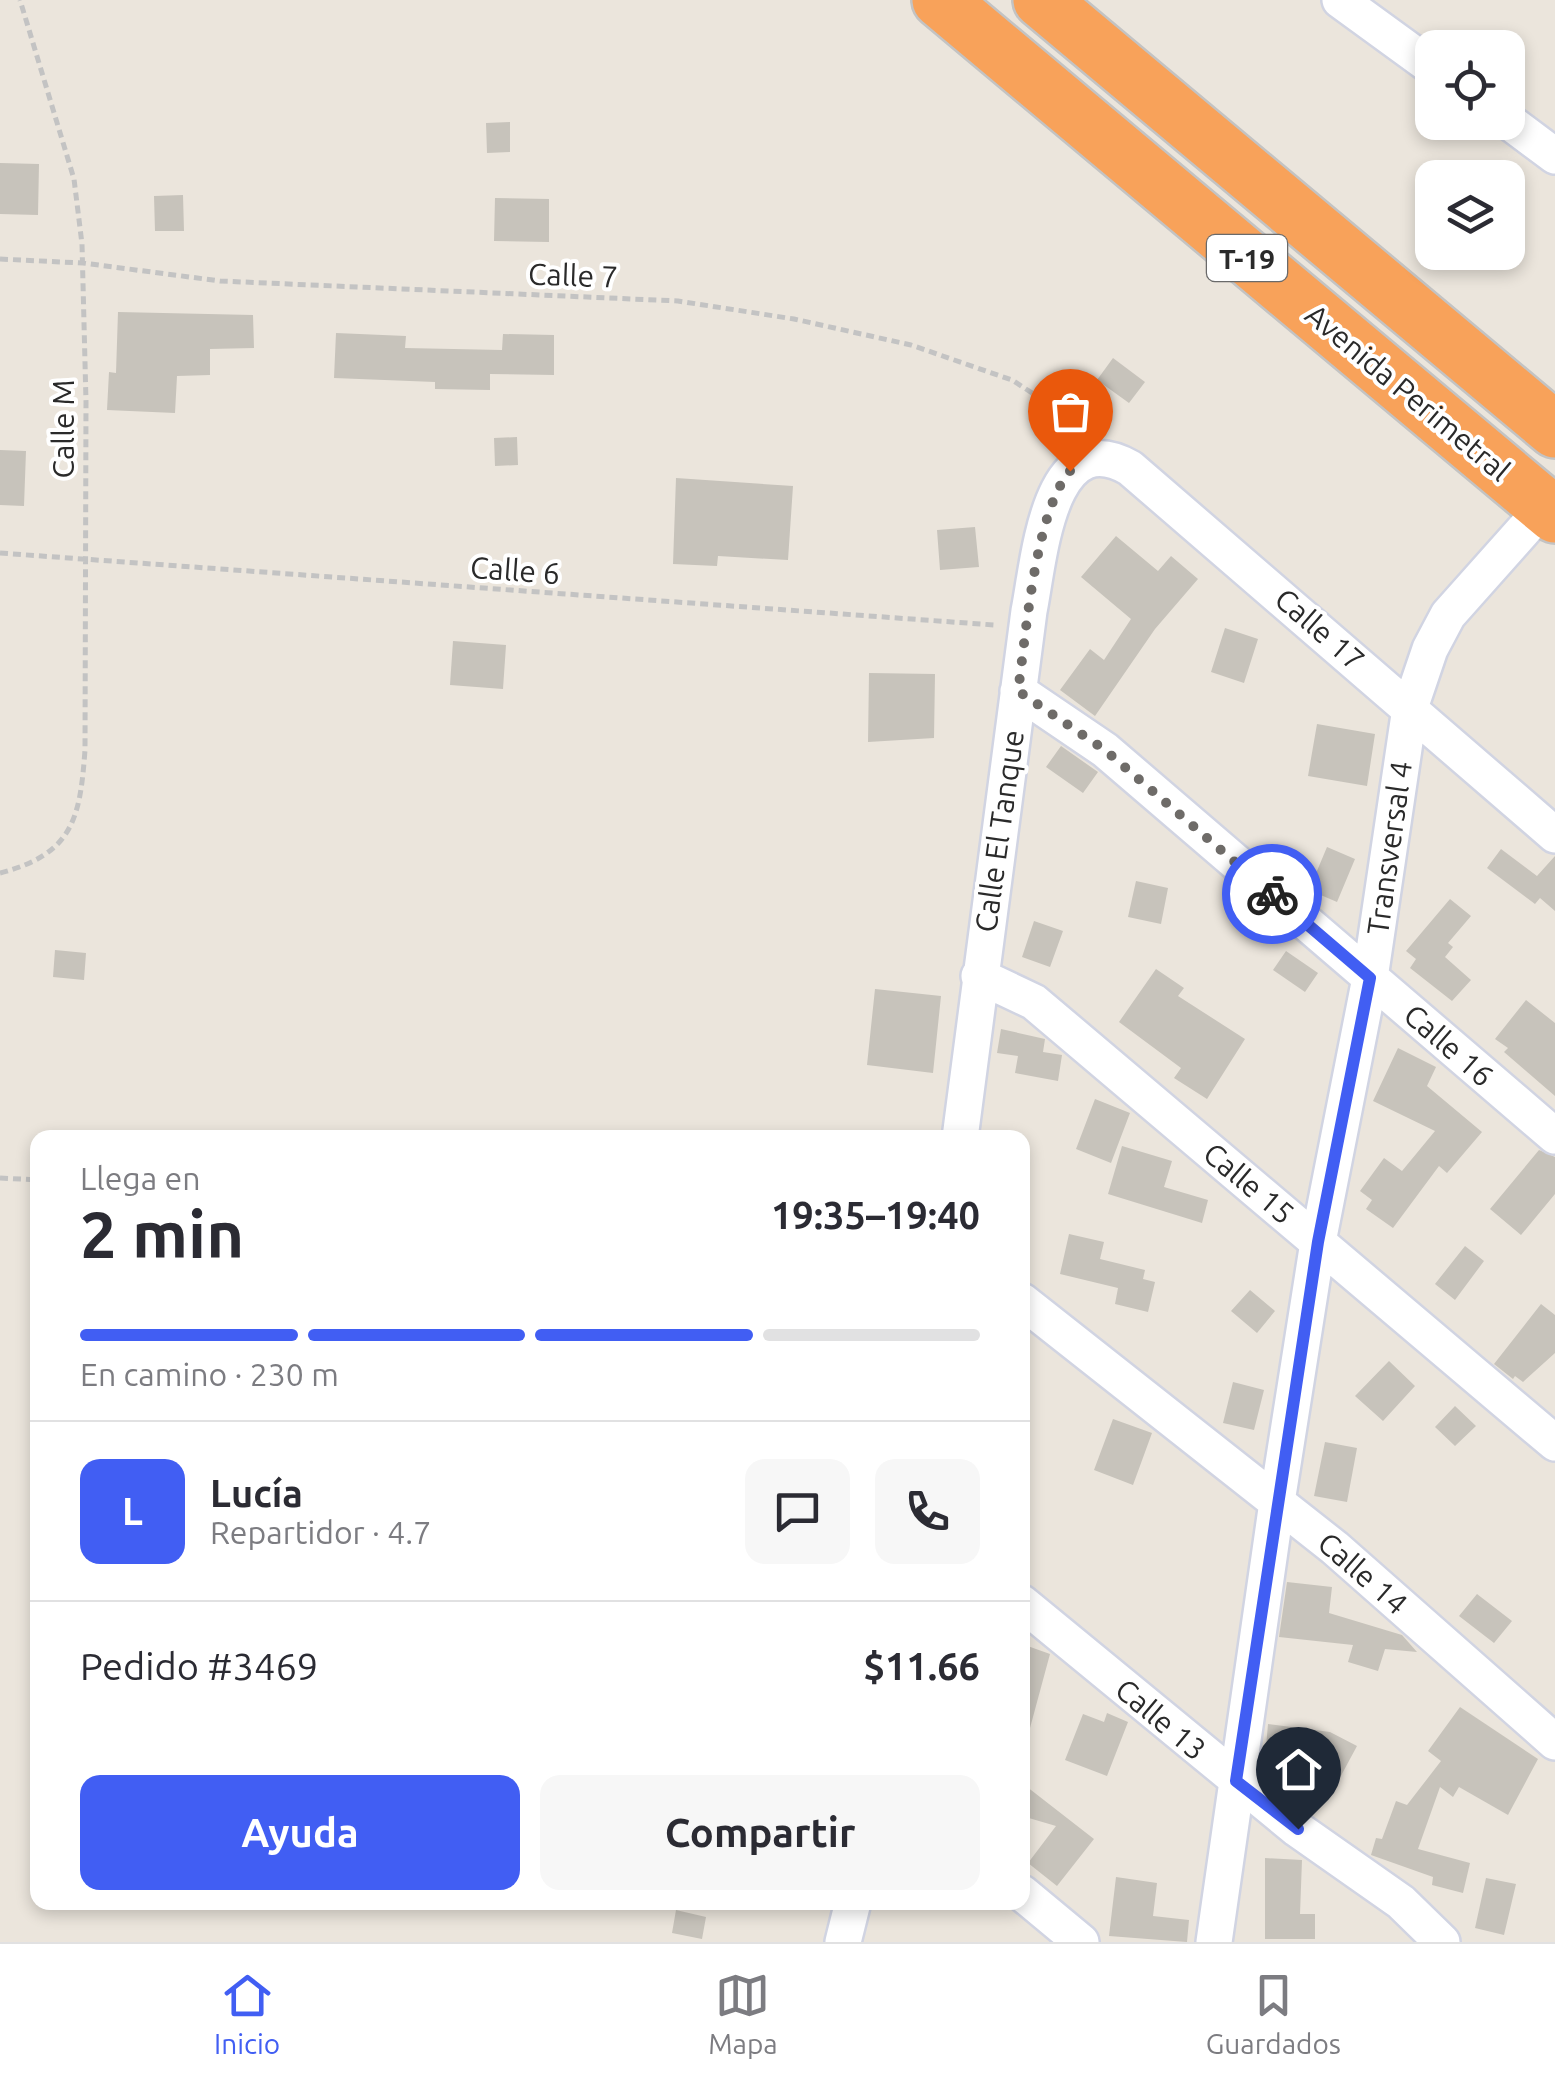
<!DOCTYPE html>
<html lang="es">
<meta charset="utf-8">
<style>
body{margin:0;font-family:Ubuntu,sans-serif;background:#f7f7f7;color:#2b2b33;height:100vh;display:flex;flex-direction:column;font-size:38px;white-space:nowrap}
*{box-sizing:border-box;margin:0}
p{font-size:32px;color:#7c7c81}
.icon{flex:none;width:55px;height:55px;fill:none;stroke:currentColor;stroke-width:2;stroke-linecap:round;stroke-linejoin:round}
.map{position:relative;flex:1;overflow:hidden}
.side{position:absolute;left:30px;top:1130px;width:1000px;height:780px;display:flex;flex-direction:column;background:#fff;border-radius:20px;box-shadow:0 5px 15px #0003}
.side>*{flex:none}
.tools{position:absolute;left:1415px;top:30px;display:grid;gap:20px}
.tools a{display:grid;place-items:center;width:110px;height:110px;border-radius:20px;background:#fff;box-shadow:0 5px 15px #0003;font-size:50px}
.pin{position:absolute;display:grid;place-items:center;width:85px;height:85px;color:#fff;margin:-102px -42px;border-radius:50% 50% 50% 0;rotate:-45deg;box-shadow:0 0 10px #0007}
.pin .icon{rotate:45deg}
.courier{position:absolute;display:grid;place-items:center;width:100px;height:100px;margin:-50px;border:8px solid #415ef3;border-radius:50%;background:#fff;color:#222;box-shadow:0 2px 12px #0007}
.summary em{font-style:normal;font-weight:600}
.summary div{display:flex;flex-direction:column-reverse}
.summary{display:flex;align-items:center;justify-content:space-between;height:170px;padding:0 50px}
h1{font-size:65px;font-weight:600;line-height:75px}
.bar{display:grid;grid-template-columns:repeat(4,1fr);gap:15px 10px;align-content:center;height:120px;padding:0 50px}
.bar i{height:12px;border-radius:8px;background:#e1e1e2}
.bar .on{background:#415ef3}
.bar p{grid-column:span 4}
.line{display:flex;align-items:center;gap:25px;padding:0 50px;border-top:2px solid #e1e1e2}
.line div{flex:1}
.round{display:grid;place-items:center;flex:none;width:105px;height:105px;border-radius:20px;background:#f7f7f7}
.cta{display:flex;gap:20px;margin-top:auto;padding:20px 50px}
.cta a{flex:1;height:115px;border-radius:20px;background:#415ef3;color:#fff;font-size:40px;font-weight:600;line-height:115px;text-align:center}
.cta a+a{background:#f7f7f7;color:#2b2b33}
.tab-bar{display:flex;justify-content:space-around;align-items:center;height:140px;border-top:2px solid #e1e1e2;background:#fff;font-size:28px;color:#7c7c81}
.tab-bar a{display:grid;justify-items:center;gap:5px}
.tab-bar .on{color:#415ef3}
.map>svg:first-child{display:block}
.building{fill:#c7c3bb}
.lines{fill:none;stroke-linecap:round;stroke-linejoin:round}
.street-casing{stroke:#d1d4e2;stroke-width:40}
.highway-casing{stroke:#c3c3c3;stroke-width:60}
.path{stroke:#c3c3c3;stroke-width:5;stroke-dasharray:8 5;stroke-linecap:butt}
.street{stroke:#fff;stroke-width:35}
.highway{stroke:#f8a25a;stroke-width:55}
.done{stroke:#6e6b68;stroke-width:10;stroke-dasharray:0 18}
.route{stroke:#415ef3;stroke-width:12}
.labels{text-anchor:middle;dominant-baseline:central;stroke-width:8;stroke-linejoin:round;paint-order:stroke}
.shield{fill:#fff;stroke:#6a6a6a;stroke-width:2.5}
.shield-label{font-size:28px;font-weight:bold;fill:#2a2a2a}
.street-label{font-size:30px;fill:#2a2a2a;stroke:#fff}
</style>
<div class="map">
<svg width="1555" height="1942" viewBox="0 0 1555 1942">
<rect width="100%" height="100%" fill="#ebe5dc"/>
<path class="building" d="M510 122V152L487 153 486 123Z
M0 163 39 164 38 215 0 214Z
M183 195 184 231H155L154 196Z
M495 198 549 199V242L494 241Z
M118 312 253 315 254 348 210 349V375L177 376 175 413 107 410 109 372 116 373Z
M336 333 406 336 405 348 502 350 503 334 554 335V375L490 374V390L435 389V382L334 378Z
M1113 358 1145 382 1129 403 1097 380Z
M517 437 518 465 495 466 494 438Z
M0 450 26 451 24 506 0 505Z
M676 478 793 486 788 560 718 556 717 566 673 564Z
M975 527 979 567 940 570 937 530Z
M1116 536 1158 571 1171 556 1198 579 1155 629 1095 716 1060 690 1090 649 1104 660 1131 619 1081 577Z
M1225 628 1258 639 1244 683 1211 672Z
M453 641 506 645 503 689 450 685Z
M869 673 935 674 934 738 868 742Z
M1317 724 1375 734 1367 786 1308 776Z
M1061 746 1098 772 1083 793 1046 767Z
M1327 847 1355 859 1337 902 1309 890Z
M1501 849 1537 876 1555 856V911L1540 898 1535 904 1487 868Z
M1136 881 1168 888 1161 924 1128 917Z
M1450 899 1471 916 1448 943 1453 947 1445 957 1471 980 1452 1001 1410 968 1416 959 1406 951Z
M1034 921 1063 931 1050 967 1022 957Z
M55 950 86 953 84 980 53 977Z
M1286 951 1318 973 1305 992 1273 970Z
M1156 969 1184 988 1178 996 1245 1039 1207 1099 1174 1078 1181 1068 1119 1022Z
M875 989 941 996 933 1073 867 1065Z
M1526 1000 1555 1023V1096L1504 1052 1508 1048 1495 1039Z
M1001 1029 1045 1039 1043 1052 1062 1055 1058 1081 1015 1073 1018 1056 997 1053Z
M1398 1048 1436 1067 1427 1086 1482 1132 1447 1173 1439 1166 1393 1228 1366 1209 1372 1200 1360 1191 1384 1158 1402 1171 1435 1131 1373 1101Z
M1095 1099 1130 1113 1111 1163 1076 1149Z
M1122 1146 1172 1161 1164 1187 1208 1200 1202 1223 1108 1194Z
M1539 1150 1555 1157V1194L1521 1235 1490 1209Z
M1069 1234 1104 1242 1100 1259 1145 1270 1143 1279 1155 1282 1148 1312 1115 1304 1118 1288 1060 1274Z
M1465 1246 1484 1261 1455 1300 1435 1284Z
M1250 1290 1275 1311 1257 1333 1231 1311Z
M1541 1304 1555 1315V1353L1523 1382 1515 1376 1513 1379 1494 1364Z
M1389 1361 1415 1386 1383 1421 1355 1396Z
M1233 1382 1264 1390 1254 1430 1223 1423Z
M1455 1406 1476 1426 1455 1446 1435 1427Z
M1113 1419 1152 1433 1133 1485 1094 1470Z
M1325 1442 1357 1448 1347 1502 1314 1496Z
M1287 1582 1332 1587 1329 1613 1402 1635 1417 1652 1385 1649 1378 1671 1348 1662 1353 1645 1279 1637Z
M1477 1594 1512 1621 1494 1643 1459 1616Z
M1022 1644 1050 1654 1030 1728 1022 1727Z
M1460 1707 1538 1759 1508 1815 1459 1787 1453 1797 1440 1787 1418 1849 1470 1863 1463 1893 1432 1885 1433 1877 1371 1855 1376 1838 1382 1839 1396 1801 1407 1805 1441 1761 1428 1751Z
M1107 1713 1128 1722 1107 1776 1065 1760 1083 1714 1104 1722Z
M1268 1724 1330 1732 1357 1746 1329 1798 1308 1787 1316 1772 1279 1768 1281 1760 1265 1758Z
M1022 1783 1094 1839 1057 1886 1028 1863 1056 1826 1022 1816Z
M1265 1858 1302 1860 1300 1914H1315V1939H1265Z
M1116 1877 1157 1883 1153 1916 1189 1920 1187 1942 1109 1936Z
M1486 1878 1516 1884 1504 1935 1475 1928Z
M676 1910 706 1917 702 1939 672 1933Z"/>
<g class="lines">
<defs>
<path id="street" d="M1340 0 1432 67
M1508 121 1555 156
M1018 691 1105 750 1555 1136
M979 976 1034 1002 1555 1443
M960 1138 1029 611C1039 562 1048 421 1130 468L1555 835
M1022 1301 1335 1548 1555 1742
M1022 1603 1297 1829 1401 1902 1442 1942
M1022 1893 1081 1942
M843 1942 853 1902
M1214 1942 1277 1502 1318 1242 1370 978 1410 708 1430 649 1448 615 1545 506"/>
<path id="highway" d="M940 0 1555 515
M1041 0 1555 430"/>
</defs>
<use href="#street" class="street-casing"/>
<use href="#highway" class="highway-casing"/>
<path class="path" d="M0 259 83 263 220 281 678 301 794 319 911 345 1012 380 1088 429
M0 553 994 625
M0 873C74 854 80 817 85 750L86 402 82 244 74 179 20 0
M0 1178 38 1180"/>
<use href="#street" class="street"/>
<use href="#highway" class="highway"/>
</g>
<g class="lines">
<path class="done" d="M1070 471C1035 512 1026 635 1018 691L1105 750 1272 894"/>
<path class="route" d="M1272 894 1370 978 1318 1242 1236 1781 1298 1829"/>
</g>
<g class="labels">
<rect class="shield" x="1207" y="235" width="80" height="46" rx="8"/>
<g class="shield-label">
<text x="1247" y="258">T-19</text>
</g>
<g class="street-label">
<text transform="translate(573 275) rotate(2)">Calle 7</text>
<text transform="translate(1408 392) rotate(40)">Avenida Perimetral</text>
<text transform="translate(63 429) rotate(-90)">Calle M</text>
<text transform="translate(515 570) rotate(4)">Calle 6</text>
<text transform="translate(1320 629) rotate(41)">Calle 17</text>
<text transform="translate(999 831) rotate(-82)">Calle El Tanque</text>
<text transform="translate(1389 848) rotate(-82)">Transversal 4</text>
<text transform="translate(1449 1045) rotate(41)">Calle 16</text>
<text transform="translate(1249 1183) rotate(40)">Calle 15</text>
<text transform="translate(1363 1573) rotate(41)">Calle 14</text>
<text transform="translate(1161 1719) rotate(40)">Calle 13</text>
</g>
</g>
</svg>
<div class="tools">
<a><svg class="icon" aria-label="locate" viewBox="0 0 24 24"><circle cx="12" cy="12" r="6"/><path d="M12 2v4M12 18v4M2 12h4M18 12h4"/></svg></a>
<a><svg class="icon" aria-label="layers" viewBox="0 0 24 24"><path d="M12 4l9 5-9 5-9-5zM3 14l9 5 9-5"/></svg></a>
</div>
<div class="pin" style="left:1070px;top:471px;background:#ea580c"><svg class="icon" aria-label="bag" viewBox="0 0 24 24"><path d="M5 8h14l-1 12H6zM9 8a3 3 0 0 1 6 0"/></svg></div>
<div class="pin" style="left:1298px;top:1829px;background:#1f2937"><svg class="icon" aria-label="home" viewBox="0 0 24 24"><path d="M3 11l9-7 9 7M6 9v11h12V9"/></svg></div>
<div class="courier" style="left:1272px;top:894px"><svg class="icon" aria-label="bike" viewBox="0 0 24 24"><circle cx="6" cy="16" r="4"/><circle cx="18" cy="16" r="4"/><path d="M6 16l4-8h5l3 8M10 8l3 8H6M13 5h3"/></svg></div>
<section class="side">
<div class="summary"><div><h1>2 min</h1><p>Llega en</p></div><em>19:35–19:40</em></div>
<div class="bar"><i class="on"></i><i class="on"></i><i class="on"></i><i></i><p>En camino · 230 m</p></div>
<div class="line" style="height:180px"><b class="round" style="background:#415ef3;color:#fff">L</b><div><b>Lucía</b><p>Repartidor · 4.7</p></div><a class="round"><svg class="icon" aria-label="chat" viewBox="0 0 24 24"><path d="M4 5h16v11H9l-5 4z"/></svg></a><a class="round"><svg class="icon" aria-label="phone" viewBox="0 0 24 24"><path d="M5 4h4l2 5-3 2q2 4 5 5l2-3 5 2v4C11 20 4 13 5 4z"/></svg></a></div>
<div class="line" style="height:130px"><div>Pedido #3469</div><b>$11.66</b></div>
<div class="cta"><a>Ayuda</a><a>Compartir</a></div>
</section>
</div>
<nav class="tab-bar">
<a class="on"><svg class="icon" aria-label="home" viewBox="0 0 24 24"><path d="M3 11l9-7 9 7M6 9v11h12V9"/></svg>Inicio</a>
<a><svg class="icon" aria-label="map" viewBox="0 0 24 24"><path d="M3 6l6-2 6 2 6-2v14l-6 2-6-2-6 2zM9 4v14M15 6v14"/></svg>Mapa</a>
<a><svg class="icon" aria-label="saved" viewBox="0 0 24 24"><path d="M7 4h10v16l-5-4-5 4z"/></svg>Guardados</a>
</nav>
